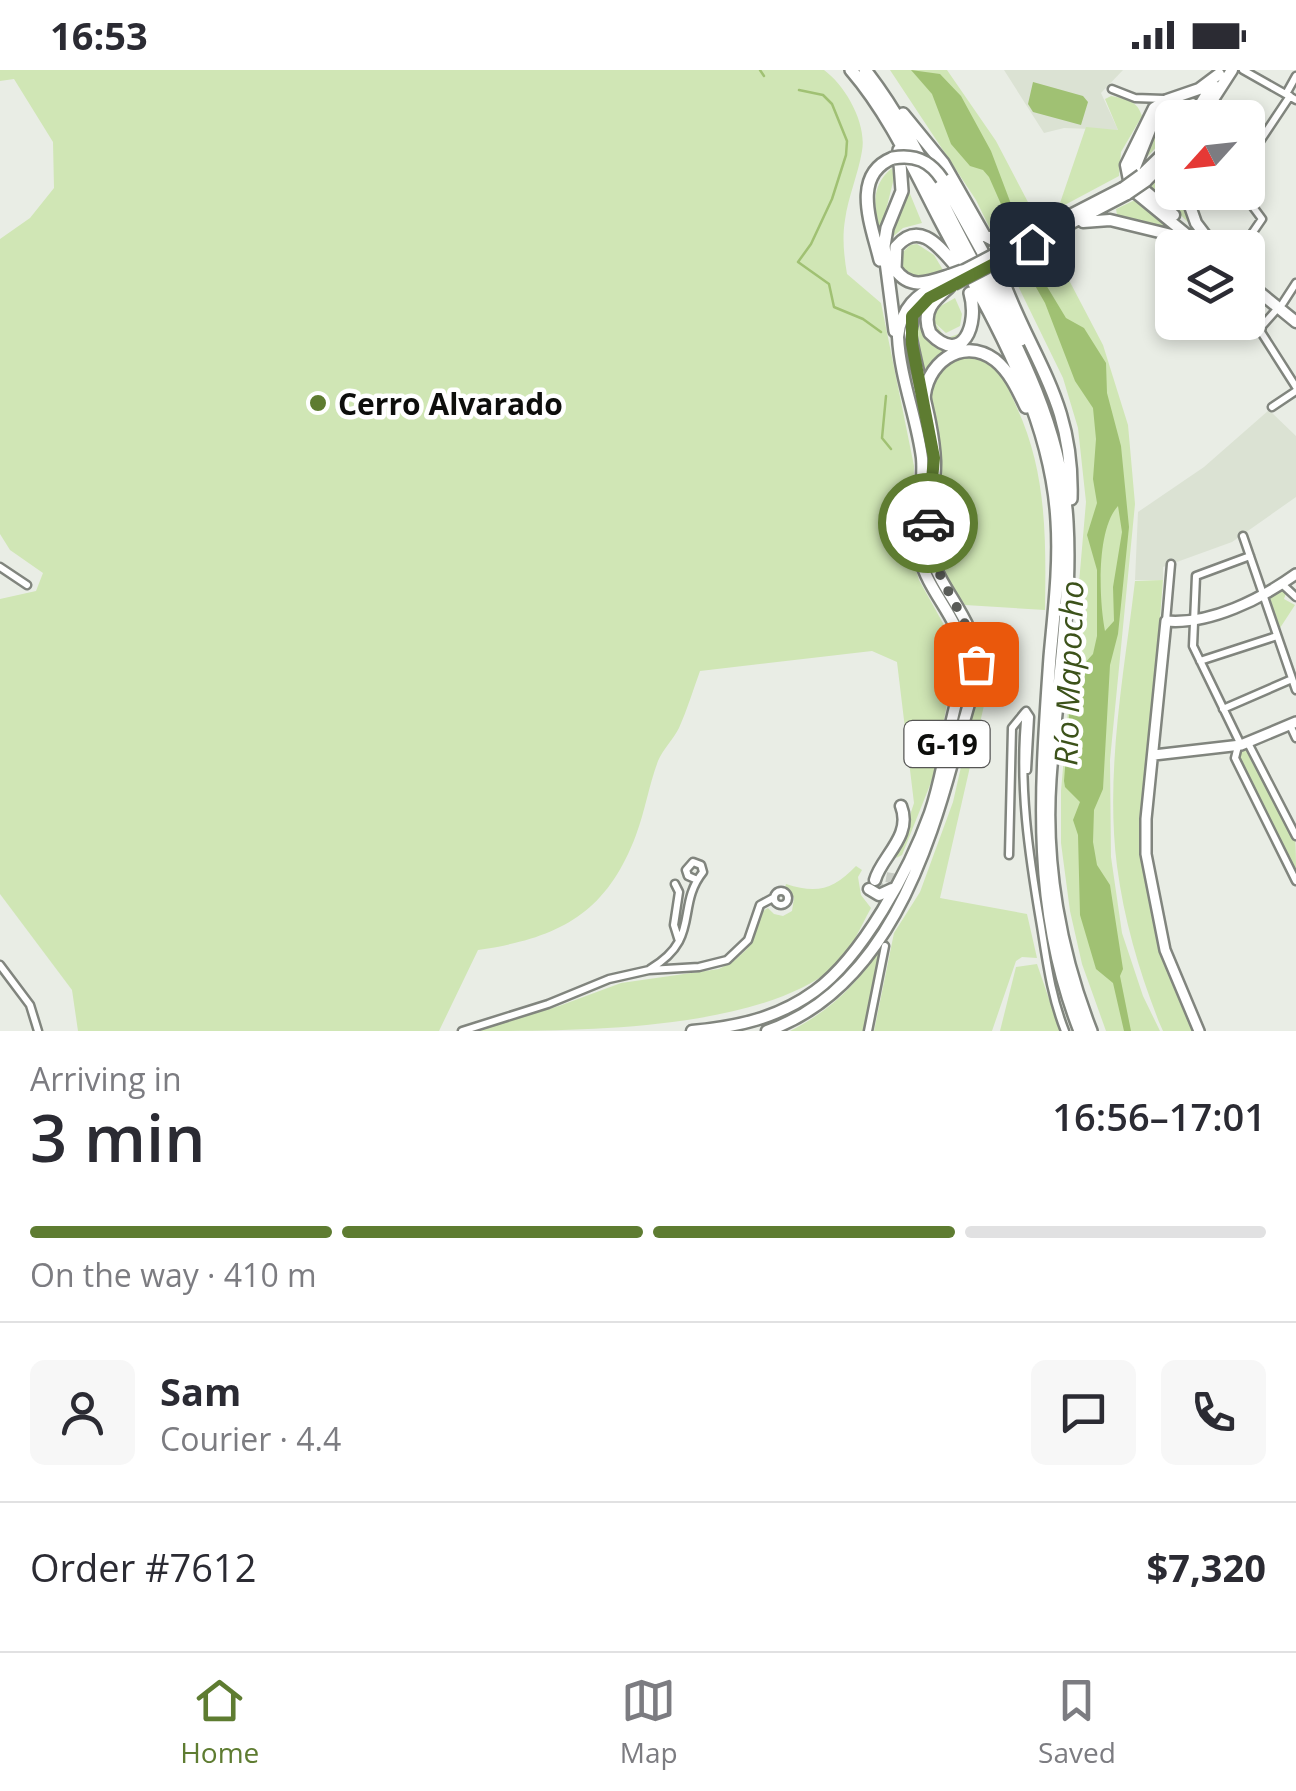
<!DOCTYPE html>
<meta charset="utf-8">
<style>
body{margin:0;font-family:"Open Sans",sans-serif;background:#f7f7f7;color:#2b2b33;height:100vh;display:flex;flex-direction:column;font-size:38px;white-space:nowrap}
*{box-sizing:border-box;margin:0}
p{font-size:32px;color:#7c7c81}
.icon{flex:none;width:55px;height:55px;fill:none;stroke:currentColor;stroke-width:2;stroke-linecap:round;stroke-linejoin:round}
.map{position:relative;height:961px;overflow:hidden}
.side{display:flex;flex-direction:column;background:#fff;flex:1}
.side>*{flex:none}
.needle{width:65px;rotate:243deg}
.tools{position:absolute;left:1155px;top:30px;display:grid;gap:20px}
.tools a{display:grid;place-items:center;width:110px;height:110px;border-radius:15px;background:#fff;box-shadow:0 5px 15px #0003;font-size:50px}
.pin{position:absolute;display:grid;place-items:center;width:85px;height:85px;color:#fff;margin:-42px;border-radius:20px;box-shadow:0 5px 15px #0006}
.courier{position:absolute;display:grid;place-items:center;width:100px;height:100px;margin:-50px;border:8px solid #5e7c31;border-radius:50%;background:#fff;color:#222;box-shadow:0 2px 12px #0007}
.headline em{font-style:normal;font-weight:600}
.headline div{display:flex;flex-direction:column-reverse}
.headline{display:flex;align-items:center;justify-content:space-between;height:170px;padding:0 30px}
h1{font-size:65px;font-weight:600;line-height:75px}
.bar{display:grid;grid-template-columns:repeat(4,1fr);gap:15px 10px;align-content:center;height:120px;padding:0 30px}
.bar i{height:12px;border-radius:8px;background:#e1e1e2}
.bar .selected{background:#5e7c31}
.bar p{grid-column:span 4}
.line{display:flex;align-items:center;gap:25px;padding:0 30px;border-top:2px solid #e1e1e2}
.line div{flex:1}
.round{display:grid;place-items:center;flex:none;width:105px;height:105px;border-radius:15px;background:#f7f7f7}
.status{display:flex;justify-content:space-between;align-items:center;height:70px;padding:0 50px;background:#fff;direction:ltr}
.status svg{height:28px;fill:currentColor}
.menu{display:flex;justify-content:space-around;align-items:center;height:140px;border-top:2px solid #e1e1e2;background:#fff;font-size:28px;color:#7c7c81}
.menu a{display:grid;justify-items:center;gap:5px}
.menu .selected{color:#5e7c31}
.map>svg:first-child{display:block}
.built{fill:#dbe2d3}
.green{fill:#d0e6b5}
.water{fill:#a0c173;fill-rule:evenodd}
.lines{fill:none;stroke-linecap:round;stroke-linejoin:round}
.stream{stroke:#a0c173;stroke-width:2.5}
.primary-tunnel{stroke:#c8ccc4;stroke-width:10;stroke-dasharray:10 5;stroke-linecap:butt}
.street-casing{stroke:#81857e;stroke-width:11}
.secondary-casing{stroke:#81857e;stroke-width:14}
.primary-casing{stroke:#81857e;stroke-width:15}
.highway-casing{stroke:#81857e;stroke-width:16}
.street{stroke:#fff;stroke-width:6}
.secondary{stroke:#fff;stroke-width:9}
.primary{stroke:#fff;stroke-width:10}
.highway{stroke:#fff;stroke-width:11}
.primary-bridge-casing{stroke:#81857e;stroke-width:15;stroke-linecap:butt}
.highway-bridge-casing{stroke:#81857e;stroke-width:16;stroke-linecap:butt}
.primary-bridge{stroke:#fff;stroke-width:10}
.highway-bridge{stroke:#fff;stroke-width:11}
.done{stroke:#5a5c58;stroke-width:10;stroke-dasharray:0 18}
.route{stroke:#5e7c31;stroke-width:12}
.poi-dot{fill:#5e7c31;stroke:#fff;stroke-width:4}
.labels{text-anchor:middle;dominant-baseline:central;stroke-width:9;stroke-linejoin:round;paint-order:stroke}
.shield{fill:#fff;stroke:#565655;stroke-width:2.5}
.shield-label{font-size:28px;font-weight:bold;fill:#0d0e0c}
.poi-label{font-size:30px;font-weight:bold;fill:#0d0e0c;stroke:#fff;text-anchor:start}
.water-label{font-size:32px;font-style:italic;fill:#3c521a;stroke:#fff}
</style>
<div class="status"><b>16:53</b><svg viewBox="0 0 49 12"><path d="M0 12V9h3v3zM5 12V6h3v6zM10 12V3h3v9zM15 12V0h3v12zM26 1h20v11H26zM47 4h2v5h-2z"/></svg></div>
<div class="map">
<svg width="1296" height="961" viewBox="0 0 1296 961">
<rect width="100%" height="100%" fill="#e9ede5"/>
<path class="built" d="M1004 0H1123L1101 23 1118 60 1064 58 1044 63Z
M1269 340 1296 366V427L1232 472 1163 497V510H1135L1138 442 1204 397Z"/>
<path class="green" d="M0 0H824C846 16 867 54 862 81 858 105 848 127 845 150 842 168 844 186 847 204L881 233 914 396 912 487 919 510 949 564 956 584 934 705 902 785 896 788 914 733 897 592 872 581 700 601C693 620 687 640 679 658 673 670 663 679 658 691 649 715 645 741 636 765 606 845 558 868 478 880L439 961H78L72 920 0 824V529L36 521 43 503 10 480 0 464V169L30 148 54 118 53 72 14 9 0 11Z
M890 0H947L996 71 1103 275 1128 355 1135 434 1110 690 1111 787 1122 863 1143 926 1160 961H1106L1082 894 1070 841 1061 773V721L1086 432 1078 358 1063 308 976 130Z
M1111 26C1126 29 1137 30 1142 46L1121 82 1119 106 1061 137 1060 133 1086 57 1118 60 1105 29Z
M1166 50 1171 56V62L1142 92 1159 52Z
M1172 92V122L1180 123 1191 155 1149 115Z
M892 98 894 108 880 164C874 138 870 116 892 98Z
M908 119 922 153 903 158 889 170Z
M1135 130 1172 160 1117 145 1116 139Z
M917 174 934 185 943 200 921 210 903 204V182L910 175Z
M955 228 962 244 960 256 946 263 935 253 944 266 950 267 964 262 950 270 935 262 930 254 937 238Z
M927 235 922 251 949 278 932 291 922 309C917 282 908 257 927 235Z
M973 286C999 295 1007 314 1017 338 1047 403 1046 469 1045 540L965 535C955 520 945 506 940 488 933 455 944 420 940 387 937 364 923 335 931 311 938 291 954 287 973 286Z
M1163 510 1142 774 1153 852 1169 906 1196 961H1163L1159 952C1139 901 1124 850 1117 796 1105 702 1124 604 1135 511Z
M1281 520 1286 523 1284 529 1295 535 1280 558 1270 528Z
M976 631H985L940 828 1027 844 1037 888 1022 887 1016 891 992 961H874L894 863 920 822 953 732Z
M1242 678C1259 686 1288 747 1295 767 1296 779 1296 795 1296 807L1236 685Z
M856 796 862 800 858 807 861 825 871 838C860 858 851 880 835 897 756 961 580 961 474 961L559 936 621 913 719 899 735 890 747 879 763 841 768 838 774 844 783 846 792 841 794 828 785 818 786 814C817 824 833 820 856 796Z
M881 878 864 961H790C830 941 857 914 881 878Z
M1037 894 1060 961H1000L1016 897Z"/>
<path class="water" d="M911 0 940 4 961 26 991 81 1034 195 1066 248 1084 258 1106 293 1107 323 1121 376 1129 457 1118 564 1110 595 1103 719 1094 740 1093 772 1097 795 1110 815 1123 899 1120 906 1131 961H1124L1113 913 1096 899 1080 845 1078 765 1073 750 1080 732 1065 717 1064 711 1070 633 1084 594 1093 584 1097 566V500L1087 465 1097 433 1093 409 1096 369 1093 338 1075 311 1045 233 1013 177 1004 141 989 107 983 100 970 96 951 74 932 24ZM1118 436 1122 462 1113 517 1114 551 1105 561C1099 530 1096 460 1118 436Z
M1033 12 1083 26 1088 32 1081 55 1033 42 1028 34Z"/>
<g class="lines">
<path class="stream" d="M760 0 764 6
M799 20 823 25 832 34 847 71 846 85 832 129 811 174 798 192 829 214 834 237 863 249 881 262
M886 326 882 368 891 379
M904 478 893 462 903 439 904 423"/>
<path class="primary-tunnel" d="M892 803 890 815 894 825
M875 810C881 825 897 831 910 821"/>
<defs>
<path id="street" d="M1243 0 1296 30
M1112 19 1135 28 1164 29
M1286 24 1296 6
M1248 89 1290 26
M1242 122 1262 149 1242 178
M1283 233 1296 213
M1278 238 1262 256 1261 262 1296 317
M1272 337 1296 321
M1243 466 1296 620
M0 497 27 515
M1282 514 1296 527
M1166 551 1171 494
M1200 591 1277 566
M1223 639 1292 609
M1026 641C1018 713 1029 786 1041 856 1047 893 1051 926 1065 961
M1026 641 1030 647 1027 700
M1290 655 1296 668
M1248 673 1296 766
M1241 675 1193 576 1196 506 1250 486
M1238 676 1235 688 1296 811
M1009 785 1012 658 1025 642
M675 814 679 822 674 855 679 871
M774 828a7 7 0 1 1 14 0a7 7 0 1 1-14 0Z
M0 895 30 935 38 961
M650 899C702 868 675 837 703 802L701 795 693 792 686 800 688 806 695 809
M462 961 548 934 609 909 649 900 699 897 727 890 748 870 760 835 773 828
M868 961 885 876"/>
<path id="secondary" d="M1154 685 1241 675 1296 652
M1199 961 1165 880 1146 784V749L1166 551C1210 555 1261 529 1296 504"/>
<path id="primary" d="M1192 48 1213 14
M1201 48 1232 0
M1172 49 1164 45 1154 50 1134 100 1143 119 1174 145
M1141 105 1172 75
M1146 111 1172 85
M1185 122 1196 153 1215 178
M1083 152 1110 150 1188 169
M1016 173 1123 118
M1203 178 1136 123 1129 110 1126 95 1154 38 1167 30 1199 19 1219 4
M1012 184 1127 124
M1248 213 1296 252
M875 810C881 787 913 766 901 736
M869 819 879 825 892 819
M692 961C737 957 778 948 815 921 862 887 910 799 930 743 940 714 945 683 951 654 956 631 963 609 964 586 960 548 929 524 920 488 912 455 925 422 922 388 917 348 900 308 898 267 901 237 916 225 942 211
M767 961C884 920 928 785 957 675 964 649 975 621 976 593 977 550 940 522 930 482 923 451 936 421 935 391 933 348 917 306 910 263L914 243 938 223"/>
<path id="highway" d="M851 0C889 44 913 98 940 150 990 245 1051 341 1057 451 1060 496 1054 542 1050 587 1041 717 1031 836 1080 961
M865 0C903 48 928 104 955 157 1003 251 1061 344 1067 452 1072 537 1056 624 1050 709 1044 794 1060 882 1091 961
M903 44 943 93 984 165 999 173H1016
M942 109 982 181 1021 270
M1012 184 1004 198 1003 211C1034 293 1074 333 1071 429
M880 190C872 156 850 105 893 88
M951 205C929 212 910 221 895 199L896 177C920 149 940 178 957 197
M949 217C934 230 921 241 930 263 963 297 979 254 970 223
M895 261 884 176 887 158 902 121 899 80
M924 332C924 295 961 265 995 290 1010 302 1018 320 1026 337"/>
</defs>
<use href="#street" class="street-casing"/>
<use href="#secondary" class="secondary-casing"/>
<use href="#primary" class="primary-casing"/>
<use href="#highway" class="highway-casing"/>
<use href="#street" class="street"/>
<use href="#secondary" class="secondary"/>
<use href="#primary" class="primary"/>
<use href="#highway" class="highway"/>
<defs>
<path id="primary-bridge" d="M1123 118 1141 105
M1127 124 1146 111
M955 205 1016 173
M954 214 1012 184"/>
<path id="highway-bridge" d="M893 88C915 84 930 91 942 109
M951 205 962 201"/>
</defs>
<use href="#primary-bridge" class="primary-bridge-casing"/>
<use href="#highway-bridge" class="highway-bridge-casing"/>
<use href="#primary-bridge" class="primary-bridge"/>
<use href="#highway-bridge" class="highway-bridge"/>
</g>
<g class="lines">
<path class="done" d="M928 453C926 506 972 542 976 594"/>
<path class="route" d="M928 453 934 388 912 274V246L929 228 1032 174"/>
</g>
<circle class="poi-dot" cx="318" cy="333" r="10"/>
<g class="labels">
<rect class="shield" x="904.5" y="651" width="85" height="46" rx="8"/>
<g class="shield-label">
<text x="947" y="674">G-19</text>
</g>
<g class="poi-label">
<text x="338" y="333">Cerro Alvarado</text>
</g>
<g class="water-label">
<text transform="translate(1068 603) rotate(-88)">Río Mapocho</text>
</g>
</g>
</svg>
<div class="tools">
<a><svg class="needle" viewBox="-14 -14 28 28"><path d="M0-13l5 13h-10z" fill="#e53935"/><path d="M0 13l5-13h-10z" fill="#7c7c81"/></svg></a>
<a><svg class="icon" aria-label="layers" viewBox="0 0 24 24"><path d="M12 4l9 5-9 5-9-5zM3 14l9 5 9-5"/></svg></a>
</div>
<div class="pin" style="left:976px;top:594px;background:#ea580c"><svg class="icon" aria-label="bag" viewBox="0 0 24 24"><path d="M5 8h14l-1 12H6zM9 8a3 3 0 0 1 6 0"/></svg></div>
<div class="pin" style="left:1032px;top:174px;background:#1f2937"><svg class="icon" aria-label="home" viewBox="0 0 24 24"><path d="M3 11l9-7 9 7M6 9v11h12V9"/></svg></div>
<div class="courier" style="left:928px;top:453px"><svg class="icon" aria-label="car" viewBox="0 0 24 24"><path d="M5 17H2v-5l4-1 3-4h7l3 4 3 1v5h-3M9 17h6M6 11h13"/><circle cx="7" cy="17" r="2"/><circle cx="17" cy="17" r="2"/></svg></div>
</div>
<section class="side">
<div class="headline"><div><h1>3 min</h1><p>Arriving in</p></div><em>16:56–17:01</em></div>
<div class="bar"><i class="selected"></i><i class="selected"></i><i class="selected"></i><i></i><p>On the way · 410 m</p></div>
<div class="line" style="height:180px"><a class="round"><svg class="icon" aria-label="person" viewBox="0 0 24 24"><circle cx="12" cy="8" r="4"/><path d="M4 21q1-7 8-7t8 7"/></svg></a><div><b>Sam</b><p>Courier · 4.4</p></div><a class="round"><svg class="icon" aria-label="chat" viewBox="0 0 24 24"><path d="M4 5h16v11H9l-5 4z"/></svg></a><a class="round"><svg class="icon" aria-label="phone" viewBox="0 0 24 24"><path d="M5 4h4l2 5-3 2q2 4 5 5l2-3 5 2v4C11 20 4 13 5 4z"/></svg></a></div>
<div class="line" style="height:130px"><div>Order #7612</div><b>$7,320</b></div>
</section>
<nav class="menu">
<a class="selected"><svg class="icon" aria-label="home" viewBox="0 0 24 24"><path d="M3 11l9-7 9 7M6 9v11h12V9"/></svg>Home</a>
<a><svg class="icon" aria-label="map" viewBox="0 0 24 24"><path d="M3 6l6-2 6 2 6-2v14l-6 2-6-2-6 2zM9 4v14M15 6v14"/></svg>Map</a>
<a><svg class="icon" aria-label="saved" viewBox="0 0 24 24"><path d="M7 4h10v16l-5-4-5 4z"/></svg>Saved</a>
</nav>
